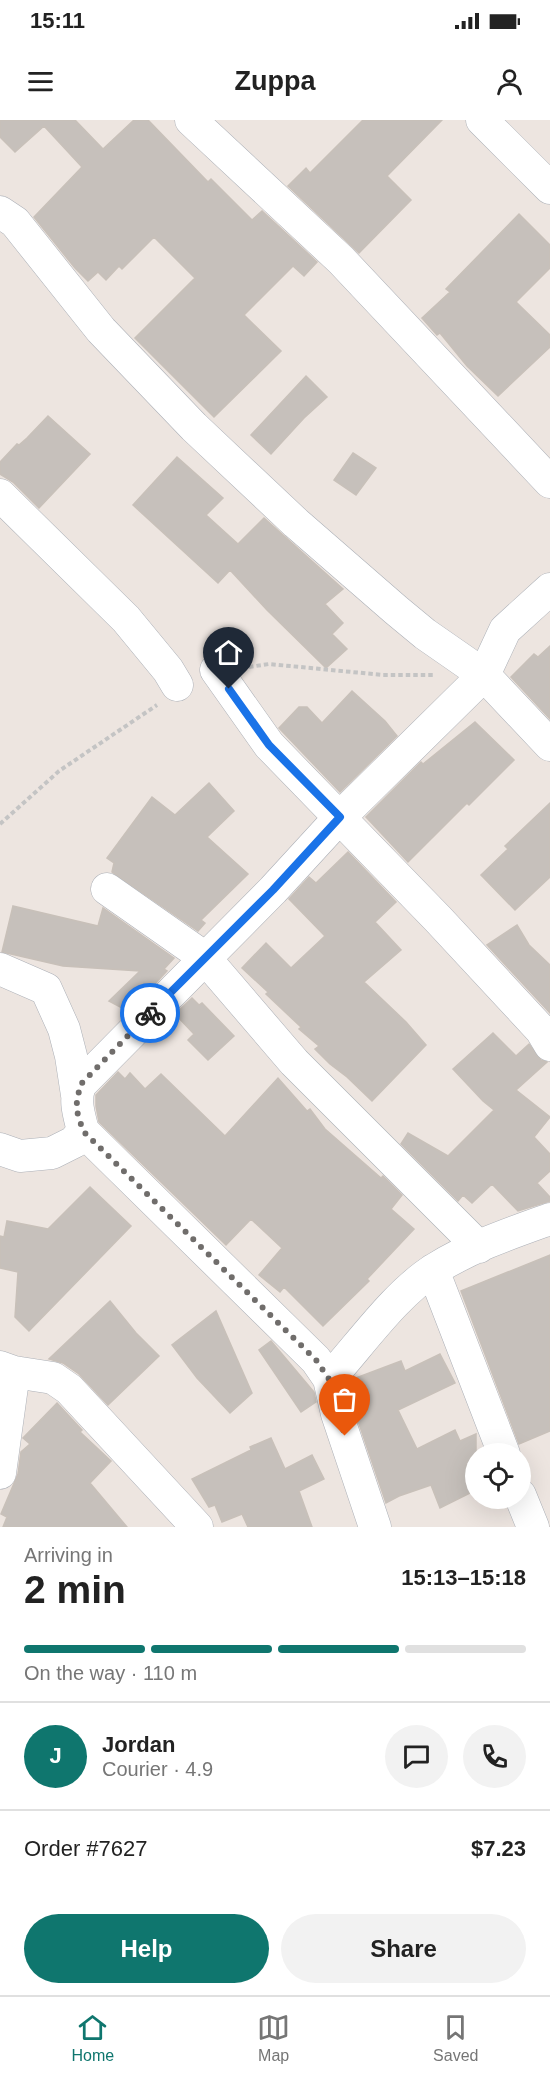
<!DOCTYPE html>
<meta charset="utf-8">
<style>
body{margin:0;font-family:Arial,sans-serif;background:#f2f2f2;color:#222;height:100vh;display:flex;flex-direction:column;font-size:22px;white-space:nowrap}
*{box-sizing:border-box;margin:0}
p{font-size:20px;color:#767676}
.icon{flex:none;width:33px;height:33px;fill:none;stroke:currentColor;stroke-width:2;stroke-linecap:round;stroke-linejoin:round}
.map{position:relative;height:1407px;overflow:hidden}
.panel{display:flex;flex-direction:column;background:#fff;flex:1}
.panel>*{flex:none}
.controls{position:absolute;left:465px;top:1323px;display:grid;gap:12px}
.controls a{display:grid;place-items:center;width:66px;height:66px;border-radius:50%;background:#fff;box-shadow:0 6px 24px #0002;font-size:30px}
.pin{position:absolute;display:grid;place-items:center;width:51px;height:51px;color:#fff;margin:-62px -26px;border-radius:50% 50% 50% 0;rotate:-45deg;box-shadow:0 0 6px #0007}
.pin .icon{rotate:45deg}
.courier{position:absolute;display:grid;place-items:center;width:60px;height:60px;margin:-30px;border:4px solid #1a73e8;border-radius:50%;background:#fff;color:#222;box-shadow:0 2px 8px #0007}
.overview em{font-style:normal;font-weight:800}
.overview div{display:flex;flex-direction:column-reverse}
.overview{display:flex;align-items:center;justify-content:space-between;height:102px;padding:0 24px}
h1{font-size:39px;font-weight:800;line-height:45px}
.bar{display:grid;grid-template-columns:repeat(4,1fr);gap:9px 6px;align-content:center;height:72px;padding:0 24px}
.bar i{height:8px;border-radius:4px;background:#e0e0e0}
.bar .current{background:#0f766e}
.bar p{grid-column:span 4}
.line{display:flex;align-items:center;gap:15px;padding:0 24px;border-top:2px solid #e0e0e0}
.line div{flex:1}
.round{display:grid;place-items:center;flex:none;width:63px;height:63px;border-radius:32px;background:#f2f2f2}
.button{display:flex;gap:12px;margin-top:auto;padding:12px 24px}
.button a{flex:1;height:69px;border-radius:36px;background:#0f766e;color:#fff;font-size:24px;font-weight:800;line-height:69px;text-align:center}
.button a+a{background:#f2f2f2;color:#222}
.status{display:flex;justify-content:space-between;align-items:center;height:42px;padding:0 30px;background:#fff;direction:ltr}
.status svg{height:16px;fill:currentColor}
header{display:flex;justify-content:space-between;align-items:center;height:78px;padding:0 24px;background:#fff;font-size:27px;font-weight:800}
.tab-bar{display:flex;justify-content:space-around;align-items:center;height:84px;border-top:2px solid #e0e0e0;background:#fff;font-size:16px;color:#767676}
.tab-bar a{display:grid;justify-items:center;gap:3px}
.tab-bar .current{color:#0f766e}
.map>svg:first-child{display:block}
.building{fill:#c6c0bb;stroke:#c8c0b9;stroke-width:1.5}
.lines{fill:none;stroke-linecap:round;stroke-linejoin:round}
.minor-casing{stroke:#acb0b7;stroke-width:33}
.path{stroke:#c4c4c4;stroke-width:4;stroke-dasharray:4.5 3;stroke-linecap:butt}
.minor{stroke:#fff;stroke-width:32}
.done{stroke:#706d6b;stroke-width:6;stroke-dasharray:0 10.8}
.route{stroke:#1a73e8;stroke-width:8}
</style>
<div class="status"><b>15:11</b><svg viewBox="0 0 49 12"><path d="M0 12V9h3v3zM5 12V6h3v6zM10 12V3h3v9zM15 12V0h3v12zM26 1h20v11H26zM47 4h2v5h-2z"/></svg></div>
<header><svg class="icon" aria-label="menu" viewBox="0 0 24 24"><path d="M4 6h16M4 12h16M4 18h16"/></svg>Zuppa<svg class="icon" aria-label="person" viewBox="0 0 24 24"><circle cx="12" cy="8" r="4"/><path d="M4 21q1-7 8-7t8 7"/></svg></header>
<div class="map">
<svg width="550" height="1407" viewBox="0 0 550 1407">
<rect width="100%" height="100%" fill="#ede5e0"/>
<path class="building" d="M0 0H75L103 29 134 0H148L208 62 211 59 252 100 262 91 317 142 304 156 293 146 244 195 281 231 214 297 135 218 195 158 154 117 122 149 119 146 106 160 98 152 88 161 75 148 34 97 82 47 44 6 15 32 0 17Z
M363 0H442L387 56 411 80 359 133 288 66 306 48 310 53Z
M519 94 550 125V148L516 182 550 215V227L498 276 467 246 440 213 437 215 422 198 450 172 446 169Z
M306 256 327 277 304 298 271 334 251 315Z
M48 296 90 334 39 388 13 362 0 354V342L17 324 19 325 27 318Z
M353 333 376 348 356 375 334 360Z
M177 337 223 378 206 395 238 424 264 398 343 469 325 484 343 503 332 514 347 529 326 548 267 490 230 450 218 463 133 385Z
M550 526V599L511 557 534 534 538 537Z
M352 571 385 601 397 616 340 672 279 608 299 587H307L322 603Z
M475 602 514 640 469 685 467 683 408 742 366 697 421 642 423 644Z
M209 663 234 691 207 717 248 754 201 800 205 803 198 811 112 752 114 743 107 738 152 677 175 695Z
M550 683V757L515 790 481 755 508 729 505 726Z
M348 732 396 782 375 802 401 830 364 862 406 902 426 925 372 981 347 957 330 944 315 929 319 926 299 909 301 907 266 874 268 872 242 848 266 823 291 848 325 816 289 779 309 757 316 763Z
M13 786 98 806 103 788 174 838 164 849 167 851 150 869 148 866 139 880 128 891 109 881 140 851 63 846 2 832Z
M517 805 529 825 550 845V893L487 825Z
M192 878 199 885 202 883 234 916 208 940 188 920 194 914 175 894Z
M493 913 516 936 529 924 541 940 547 942 516 970 550 997 534 1017 550 1034V1051L537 1063 550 1077V1081L518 1091 492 1064 472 1083 463 1075 458 1081 401 1024 408 1013 448 1036 494 990 483 981 453 949Z
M118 952 125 959 130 953 145 969 161 954 225 1016 278 958 307 991 310 989 325 1009 381 1058 383 1056 402 1075 391 1089 414 1109 367 1159 369 1161 323 1206 284 1167 280 1172 259 1155 282 1128 251 1099 226 1125 99 1002 96 986V975Z
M90 1067 131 1106 29 1211 15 1197 18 1152 0 1148V1116L4 1117 7 1101 48 1109Z
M550 1135V1311L519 1324 461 1171Z
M110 1181 136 1213 159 1236 108 1285 79 1254 63 1243 49 1239Z
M216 1191 252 1273 230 1293 197 1258 172 1225Z
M271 1221 314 1272 316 1282 301 1292 259 1230Z
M440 1234 455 1263 398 1290 417 1329 455 1310 460 1321 476 1314V1370L440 1388 431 1365 399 1376 386 1383 354 1289 349 1264 356 1258 401 1241 405 1251Z
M57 1283 82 1310 80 1312 111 1341 90 1363 127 1407H3L7 1397 1 1394 18 1354 21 1332 30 1324 23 1318Z
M271 1318 285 1349 312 1335 324 1359 299 1371 312 1407H248L242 1394 222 1402 215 1385 209 1387 192 1359 251 1330 250 1327Z"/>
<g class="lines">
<defs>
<path id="minor" d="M191 0 341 140 550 362
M482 0 550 68
M0 92 15 102 101 210 194 307 296 403 396 490 425 514 484 555 505 510 550 469
M0 375 126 499 168 550 177 565
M216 550 269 625 438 799 541 910 550 925
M107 769 204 837 294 942 479 1127
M0 849 46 869 64 909 71 936 77 975
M0 1029 20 1036 52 1033 74 1022 83 1011
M433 1150 504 1334
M0 1247 14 1252 53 1258 69 1269 197 1407
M329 1259C360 1225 396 1173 435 1149 470 1127 511 1113 550 1099
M0 1353 14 1252
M520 1375 533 1407
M375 1407 337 1294 329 1259 316 1240 83 1011C79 994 74 982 80 965L273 770 340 697 484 555 550 625"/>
</defs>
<use href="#minor" class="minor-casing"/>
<path class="path" d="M249 547 269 544 383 555H433
M0 704 59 651 157 585"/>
<use href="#minor" class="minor"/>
</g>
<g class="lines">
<path class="done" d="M150 893 80 965 76 988 83 1011 316 1240 329 1259 345 1316"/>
<path class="route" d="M150 893 273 770 340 697 269 625 229 569"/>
</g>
</svg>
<div class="controls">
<a><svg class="icon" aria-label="locate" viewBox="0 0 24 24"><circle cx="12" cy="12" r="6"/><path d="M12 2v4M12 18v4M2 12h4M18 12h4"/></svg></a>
</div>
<div class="pin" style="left:345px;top:1316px;background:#ea580c"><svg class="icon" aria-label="bag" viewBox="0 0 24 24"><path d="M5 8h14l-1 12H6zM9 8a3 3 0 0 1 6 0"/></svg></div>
<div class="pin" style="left:229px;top:569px;background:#1f2937"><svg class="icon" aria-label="home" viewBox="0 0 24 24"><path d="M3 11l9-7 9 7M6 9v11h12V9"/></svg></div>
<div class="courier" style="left:150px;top:893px"><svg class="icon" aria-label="bike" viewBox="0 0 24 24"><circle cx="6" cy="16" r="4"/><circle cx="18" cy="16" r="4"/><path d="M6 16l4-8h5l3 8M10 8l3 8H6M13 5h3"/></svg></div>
</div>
<section class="panel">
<div class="overview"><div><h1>2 min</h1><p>Arriving in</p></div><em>15:13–15:18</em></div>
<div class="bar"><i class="current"></i><i class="current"></i><i class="current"></i><i></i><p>On the way · 110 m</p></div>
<div class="line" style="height:108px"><b class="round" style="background:#0f766e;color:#fff">J</b><div><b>Jordan</b><p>Courier · 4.9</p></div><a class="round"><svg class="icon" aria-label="chat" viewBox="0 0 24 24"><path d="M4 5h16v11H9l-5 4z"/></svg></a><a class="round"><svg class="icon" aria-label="phone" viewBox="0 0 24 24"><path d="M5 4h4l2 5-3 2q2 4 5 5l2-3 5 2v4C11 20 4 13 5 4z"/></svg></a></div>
<div class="line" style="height:78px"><div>Order #7627</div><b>$7.23</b></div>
<div class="button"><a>Help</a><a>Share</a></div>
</section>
<nav class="tab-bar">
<a class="current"><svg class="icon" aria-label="home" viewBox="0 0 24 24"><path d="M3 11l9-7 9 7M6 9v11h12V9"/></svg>Home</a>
<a><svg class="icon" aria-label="map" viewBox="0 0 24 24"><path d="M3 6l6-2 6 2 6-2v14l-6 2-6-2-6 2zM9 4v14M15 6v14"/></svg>Map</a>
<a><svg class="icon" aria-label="saved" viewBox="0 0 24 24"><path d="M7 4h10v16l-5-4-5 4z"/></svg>Saved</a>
</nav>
